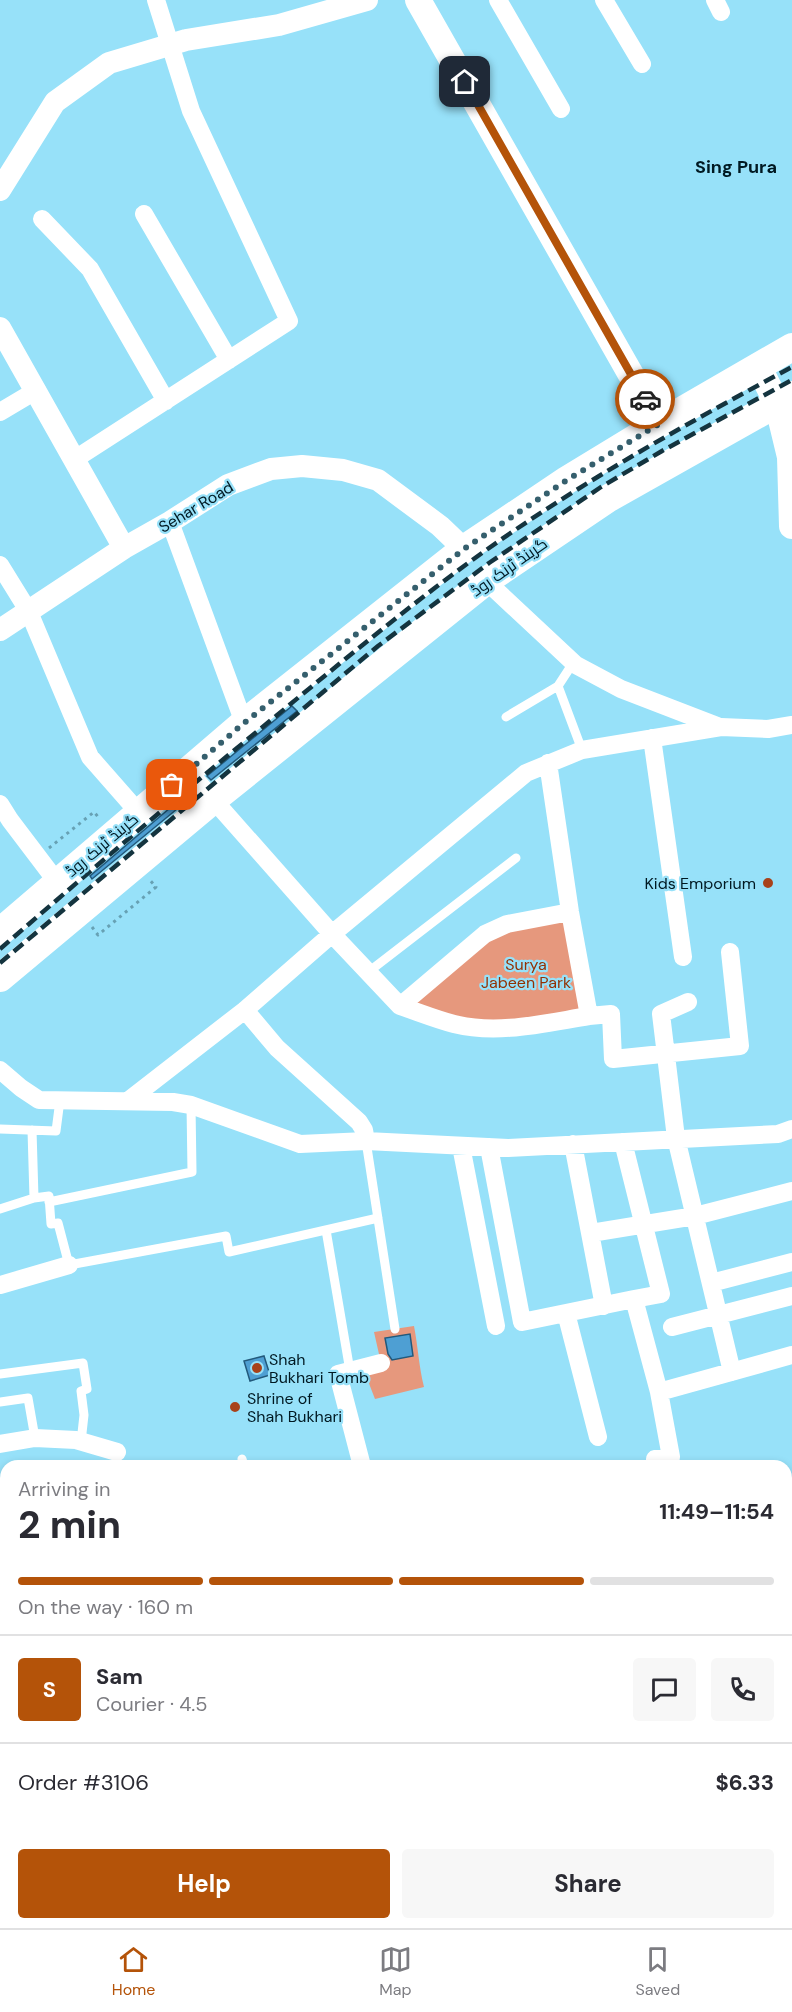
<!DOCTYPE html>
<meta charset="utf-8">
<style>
body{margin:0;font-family:"DM Sans",Cairo,sans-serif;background:#f7f7f7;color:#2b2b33;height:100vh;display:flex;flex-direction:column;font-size:22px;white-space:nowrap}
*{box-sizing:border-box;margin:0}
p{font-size:20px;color:#7c7c81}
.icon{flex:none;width:33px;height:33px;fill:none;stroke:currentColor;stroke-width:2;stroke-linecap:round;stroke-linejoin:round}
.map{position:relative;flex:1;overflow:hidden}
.details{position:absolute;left:0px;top:1460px;width:792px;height:470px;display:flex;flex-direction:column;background:#fff;border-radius:18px 18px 0 0;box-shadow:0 3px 9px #0003}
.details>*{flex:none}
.pin{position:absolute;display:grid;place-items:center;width:51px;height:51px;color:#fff;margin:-26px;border-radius:12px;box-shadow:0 3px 9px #0006}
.courier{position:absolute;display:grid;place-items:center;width:60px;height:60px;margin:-30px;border:4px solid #b45309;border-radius:50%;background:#fff;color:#222;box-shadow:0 2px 8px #0007}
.head em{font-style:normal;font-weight:700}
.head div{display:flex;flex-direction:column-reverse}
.head{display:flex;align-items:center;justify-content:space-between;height:102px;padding:0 18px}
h1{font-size:39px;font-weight:700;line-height:45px}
.bar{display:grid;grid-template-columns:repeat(4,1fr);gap:9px 6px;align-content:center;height:72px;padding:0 18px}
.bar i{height:8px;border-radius:4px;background:#e1e1e2}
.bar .on{background:#b45309}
.bar p{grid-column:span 4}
.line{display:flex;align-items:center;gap:15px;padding:0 18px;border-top:2px solid #e1e1e2}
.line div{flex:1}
.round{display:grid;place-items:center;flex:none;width:63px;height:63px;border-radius:6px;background:#f7f7f7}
.primary-button{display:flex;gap:12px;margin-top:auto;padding:12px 18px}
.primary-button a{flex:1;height:69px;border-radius:6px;background:#b45309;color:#fff;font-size:24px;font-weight:700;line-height:69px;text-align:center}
.primary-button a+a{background:#f7f7f7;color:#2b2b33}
.dock{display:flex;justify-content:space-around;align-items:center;height:84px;border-top:2px solid #e1e1e2;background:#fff;font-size:16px;color:#7c7c81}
.dock a{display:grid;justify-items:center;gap:3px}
.dock .on{color:#b45309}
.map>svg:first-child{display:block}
.green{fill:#e6987d}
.building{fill:#4e9fd3;stroke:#22597b;stroke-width:1.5}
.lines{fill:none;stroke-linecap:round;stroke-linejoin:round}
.path{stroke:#67a1b4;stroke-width:3;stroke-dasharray:3 4.5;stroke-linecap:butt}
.service{stroke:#fff;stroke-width:9}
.minor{stroke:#fff;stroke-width:18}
.tertiary{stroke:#fff;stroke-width:22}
.secondary{stroke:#fff;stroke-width:26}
.primary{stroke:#fff;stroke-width:28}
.rail{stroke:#14343f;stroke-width:4.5;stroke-dasharray:12 6;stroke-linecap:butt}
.done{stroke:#355f6d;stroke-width:6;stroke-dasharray:0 10.8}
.route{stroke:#b45309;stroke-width:8}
.poi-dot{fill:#a8421a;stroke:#97e1f9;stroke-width:2}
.labels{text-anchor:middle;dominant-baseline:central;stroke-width:4.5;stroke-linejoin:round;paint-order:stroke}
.street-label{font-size:16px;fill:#001922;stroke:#97e1f9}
.poi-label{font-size:16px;fill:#001922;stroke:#97e1f9;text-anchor:start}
.park-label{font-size:16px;fill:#933103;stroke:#97e1f9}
.neighbourhood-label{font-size:18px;font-weight:bold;fill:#001922;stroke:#97e1f9}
</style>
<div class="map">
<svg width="792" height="1928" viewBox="0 0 792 1928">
<rect width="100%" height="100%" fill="#97e1f9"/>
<path class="green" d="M570 912 589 1016 518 1028 400 1006 485 934Z
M414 1326C418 1347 419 1367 424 1387L375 1399 363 1368 381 1363 374 1332Z"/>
<path class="building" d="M292 706 297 711 211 780 207 776Z
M190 791 194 795 92 879 90 876Z
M410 1334 413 1356 392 1360 388 1354 385 1338Z
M264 1356 270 1375 250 1381 244 1361Z"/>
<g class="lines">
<path class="path" d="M49 848 94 812 99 818
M92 927 98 935 156 887 149 879"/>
<path class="service" d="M573 663 558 686 582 750
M506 717 558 686
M367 973 516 858
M0 1129 56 1131 60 1100
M366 1141 395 1329
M34 1198 49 1196 51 1224 58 1223 69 1265 226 1236 229 1252 378 1218
M49 1202 192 1172 191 1105
M0 1209 34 1198 32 1130
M326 1230 350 1371
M0 1374 83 1363 87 1389 81 1391 84 1415 81 1442
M0 1402 28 1398 35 1438
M242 1459 244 1466"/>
<path class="minor" d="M498 0 561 109
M604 0 642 64
M715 0 721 12
M144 214 229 360
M42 219 90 269 166 401
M0 412 37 390
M75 459 289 321 191 111 156 0
M170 522 244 723
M0 565 29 612 90 757 140 814
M486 581 576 665 621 689 717 726
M652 738 683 957
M188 771 332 934 526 773 582 750 721 727 768 729 792 725
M0 804 10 820 57 882
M688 1002 661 1014 676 1138 732 1372
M400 1006C418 1012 435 1019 454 1024 498 1035 545 1023 589 1016L570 912 548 763
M245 1010 277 1048 359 1122 364 1130 366 1141
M589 1016 611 1014 613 1059 740 1046 730 952
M0 1070 21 1088 39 1100 173 1102 191 1105 300 1144 366 1141 508 1148 778 1134 792 1129
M129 1100 245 1010 332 934 400 1006 485 934 507 924 570 912
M623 1142 661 1294 634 1299 659 1392 671 1457 655 1459 656 1466
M573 1144 604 1306
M461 1146 496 1326
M489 1147 522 1322 634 1299
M591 1233 695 1216 792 1191
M711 1283 792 1262
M0 1285 69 1265
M566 1313 598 1437
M672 1327 792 1296
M659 1392 792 1355
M0 1444 35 1438 76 1440 117 1452
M362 1466 338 1374 381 1363
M0 1490 6 1510
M6 1540 3 1541 6 1556
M0 1664 6 1691
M786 1724 792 1737
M786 1762H792
M0 1836 6 1834
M0 1863 6 1894
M12 1923 13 1928
M265 1923 266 1928
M670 1923 672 1928
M370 1928V1923
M432 1928 440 1923
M735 1928 792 1923"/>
<path class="tertiary" d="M0 190 55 102 109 63 186 40 279 25 367 0
M0 328 124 548
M0 630 124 548 170 522 228 485 271 469 302 466 343 470 378 480 440 526 464 549
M786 1596H792
M0 1649 6 1645"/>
<path class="secondary" d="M418 0 659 424
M758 366 777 403 790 457 792 526"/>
<path class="primary" d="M0 932 244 723 464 549 567 480 659 424 792 347
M0 978 213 800 486 581 609 498 792 395"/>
<path class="rail" d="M0 949C91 870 183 792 276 716 344 660 411 604 482 553 580 483 686 424 792 367
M0 963 378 646 489 563 601 487 662 451 792 380"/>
</g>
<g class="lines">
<path class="done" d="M172 785 244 723 464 549 567 480 659 424 645 399"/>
<path class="route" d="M465 82 645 399"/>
</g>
<g class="poi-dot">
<circle cx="768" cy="883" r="6"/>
<circle cx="257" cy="1368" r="6"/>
<circle cx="235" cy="1407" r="6"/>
</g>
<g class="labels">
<g class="street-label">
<text transform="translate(196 507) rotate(-31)">Sehar Road</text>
<text transform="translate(509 567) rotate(-35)">گرینڈ ٹرنک روڈ</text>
<text transform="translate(102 845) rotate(-40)">گرینڈ ٹرنک روڈ</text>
</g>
<g class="poi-label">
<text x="756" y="883" text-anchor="end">Kids Emporium</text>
<text x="269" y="1359">Shah<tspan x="269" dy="18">Bukhari Tomb</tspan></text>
<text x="247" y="1398">Shrine of<tspan x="247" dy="18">Shah Bukhari</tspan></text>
</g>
<g class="park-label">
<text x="526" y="964">Surya<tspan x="526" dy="18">Jabeen Park</tspan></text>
</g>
<g class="neighbourhood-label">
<text x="736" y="167">Sing Pura</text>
</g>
</g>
</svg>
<div class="pin" style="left:172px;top:785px;background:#ea580c"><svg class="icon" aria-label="bag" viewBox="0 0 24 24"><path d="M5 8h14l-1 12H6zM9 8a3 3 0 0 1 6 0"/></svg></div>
<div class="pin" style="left:465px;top:82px;background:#1f2937"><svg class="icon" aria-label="home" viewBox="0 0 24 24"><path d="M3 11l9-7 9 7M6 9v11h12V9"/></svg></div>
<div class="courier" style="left:645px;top:399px"><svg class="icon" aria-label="car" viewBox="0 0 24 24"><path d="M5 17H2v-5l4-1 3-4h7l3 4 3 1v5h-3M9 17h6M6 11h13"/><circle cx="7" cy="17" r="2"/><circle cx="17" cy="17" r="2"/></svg></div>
<section class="details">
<div class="head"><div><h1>2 min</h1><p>Arriving in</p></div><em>11:49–11:54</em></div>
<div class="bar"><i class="on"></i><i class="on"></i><i class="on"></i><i></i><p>On the way · 160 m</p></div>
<div class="line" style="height:108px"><b class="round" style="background:#b45309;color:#fff">S</b><div><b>Sam</b><p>Courier · 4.5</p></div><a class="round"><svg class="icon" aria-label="chat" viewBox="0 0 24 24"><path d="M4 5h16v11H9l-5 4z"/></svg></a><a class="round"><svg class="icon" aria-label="phone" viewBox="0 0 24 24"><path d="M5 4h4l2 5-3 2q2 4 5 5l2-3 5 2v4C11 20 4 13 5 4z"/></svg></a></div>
<div class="line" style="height:78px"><div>Order #3106</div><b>$6.33</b></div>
<div class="primary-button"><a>Help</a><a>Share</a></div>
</section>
</div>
<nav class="dock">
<a class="on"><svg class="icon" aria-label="home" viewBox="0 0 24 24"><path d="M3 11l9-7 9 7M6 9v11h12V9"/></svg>Home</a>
<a><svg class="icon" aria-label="map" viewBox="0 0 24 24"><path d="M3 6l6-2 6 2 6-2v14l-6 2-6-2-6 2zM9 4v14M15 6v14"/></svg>Map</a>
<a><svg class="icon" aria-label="saved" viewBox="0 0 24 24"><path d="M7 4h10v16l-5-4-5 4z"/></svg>Saved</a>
</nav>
